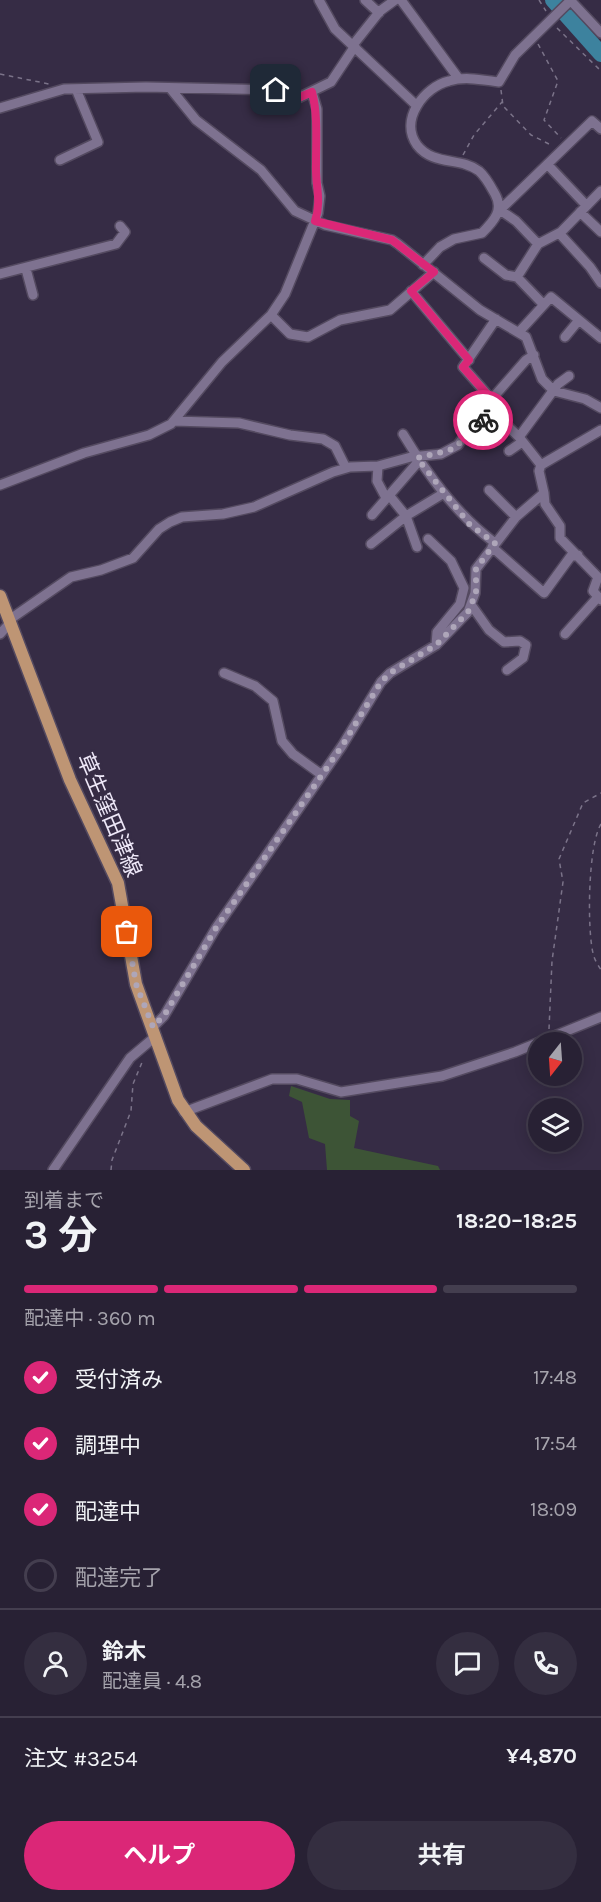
<!DOCTYPE html>
<html lang="ja">
<meta charset="utf-8">
<style>
body{margin:0;font-family:Karla,"Noto Sans JP",sans-serif;background:#342e40;color:#f1f3f6;height:100vh;display:flex;flex-direction:column;font-size:22px;white-space:nowrap}
*{box-sizing:border-box;margin:0}
p{font-size:20px;color:#a5a3ac}
.icon{flex:none;width:33px;height:33px;fill:none;stroke:currentColor;stroke-width:2;stroke-linecap:round;stroke-linejoin:round}
.map{position:relative;height:1170px;overflow:hidden}
.details{display:flex;flex-direction:column;background:#282134;flex:1}
.details>*{flex:none}
.needle{width:39px;rotate:197deg}
.tools{position:absolute;left:528px;top:1032px;display:grid;gap:12px}
.tools a{display:grid;place-items:center;width:54px;height:54px;border-radius:50%;background:#282134;box-shadow:0 3px 15px #0003,0 0 0 2px #443e4f;font-size:30px}
.pin{position:absolute;display:grid;place-items:center;width:51px;height:51px;color:#fff;margin:-26px;border-radius:12px;box-shadow:0 3px 9px #0006}
.courier{position:absolute;display:grid;place-items:center;width:60px;height:60px;margin:-30px;border:4px solid #db2777;border-radius:50%;background:#fff;color:#222;box-shadow:0 2px 8px #0007}
.overview em{font-style:normal;font-weight:700}
.overview div{display:flex;flex-direction:column-reverse}
.overview{display:flex;align-items:center;justify-content:space-between;height:102px;padding:0 24px}
h1{font-size:39px;font-weight:700;line-height:45px}
.bar{display:grid;grid-template-columns:repeat(4,1fr);gap:9px 6px;align-content:center;height:72px;padding:0 24px}
.bar i{height:8px;border-radius:4px;background:#443e4f}
.bar .active{background:#db2777}
.bar p{grid-column:span 4}
.line{display:flex;align-items:center;gap:15px;padding:0 24px;border-top:2px solid #443e4f}
.line div{flex:1}
.round{display:grid;place-items:center;flex:none;width:63px;height:63px;border-radius:32px;background:#342e40}
ol{padding:0 24px;list-style:none}
li{display:flex;align-items:center;gap:18px;height:66px}
li p{margin-inline-start:auto}
li .icon{padding:6px;border-radius:50%;background:#db2777;color:#fff;stroke-width:4}
li:last-child{color:#a5a3ac}
li i{width:33px;height:33px;border:3px solid #443e4f;border-radius:50%}
.primary-button{display:flex;gap:12px;margin-top:auto;padding:12px 24px}
.primary-button a{flex:1;height:69px;border-radius:36px;background:#db2777;color:#fff;font-size:24px;font-weight:700;line-height:69px;text-align:center}
.primary-button a+a{background:#342e40;color:#f1f3f6}
.map>svg:first-child{display:block}
.green{fill:#3d5436}
.lines{fill:none;stroke-linecap:round;stroke-linejoin:round}
.river{stroke:#3d829e;stroke-width:16}
.minor-casing{stroke:#544a60;stroke-width:12}
.major-casing{stroke:#544a60;stroke-width:15}
.path{stroke:#7b7389;stroke-width:1.5;stroke-dasharray:4.5 4.5;stroke-linecap:butt}
.minor{stroke:#7e7290;stroke-width:9}
.major{stroke:#be9574;stroke-width:12}
.done{stroke:#aea6b9;stroke-width:6;stroke-dasharray:0 10.8}
.route{stroke:#db2777;stroke-width:8}
.labels{text-anchor:middle;dominant-baseline:central;stroke-width:5;stroke-linejoin:round;paint-order:stroke}
.street-label{font-size:22px;fill:#eee8f8;stroke:#362c45}
</style>
<div class="map">
<svg width="601" height="1170" viewBox="0 0 601 1170">
<rect width="100%" height="100%" fill="#362c45"/>
<path class="green" d="M291 1086 330 1099 350 1100V1116L359 1121 354 1148 438 1166 440 1170H327L325 1144 309 1138 302 1102 289 1096Z"/>
<g class="lines">
<path class="river" d="M553 0 601 54"/>
<defs>
<path id="minor" d="M319 0 335 29 417 106
M365 0 379 13
M401 0 459 79
M570 0 601 33
M353 45 380 11 395 0
M170 88 196 120 261 170 295 211 325 225 392 240 398 244 480 310 526 337 542 379 554 391 585 399 601 408
M0 108 64 89 146 87 275 90 298 98 331 82 355 46
M60 160 98 142 76 89
M548 165 586 205
M580 212 601 232
M559 233 590 267 601 283
M538 244 516 221 500 210 592 121 601 129
M484 258 506 275 517 277
M423 265 440 247 454 239 482 233C494 221 504 210 495 194 491 187 486 177 479 171 461 157 433 166 417 145 399 120 424 87 449 81 465 76 483 80 499 82L515 55 571 0
M26 269 33 295
M0 274 116 244 125 232 120 226
M411 291 469 360
M543 304 517 277 538 244 561 232 601 191
M271 315 290 334 308 337 340 320 390 310 434 272
M496 319 463 367 486 393 494 413 519 437 541 465
M519 332 551 297 601 338
M565 337 579 320
M490 401 526 360 534 355
M174 421 239 423 290 435 323 439 335 446 346 468
M403 434C428 475 456 514 495 543
M519 437 558 384 569 376
M509 451 522 442
M378 466 377 481 386 498
M0 485 84 453 149 435 171 424 222 362 271 315 285 294 318 213 320 196 317 183V109L312 92
M489 490 516 517
M544 493 545 504 560 526V538L598 577 593 591 601 600
M389 495 406 516 417 547
M372 515 418 462
M428 539 451 561 464 588 460 604 437 632 436 645
M371 544 406 516 444 493
M492 547 544 593 571 556 578 555
M472 606 489 630 504 642 520 641 526 645 523 658 507 670
M9 620 71 577 101 570 133 558 159 529 170 522 182 517 223 514 254 507 333 472 350 467 378 466 411 457 441 454 458 445 469 429 494 413
M0 634 10 623
M565 634 598 597
M224 673 255 686 273 701 282 741 293 754 322 775
M153 1027 164 1016 216 928 342 746 381 682 390 673 436 645 468 612 475 593 476 569 516 517 544 493 539 471 541 465 601 430
M184 1112 272 1079H297L341 1092 442 1076 515 1052 601 1017
M53 1170 130 1058 156 1036"/>
<path id="major" d="M0 596 70 780 118 883 136 984 178 1100 196 1126 244 1170"/>
</defs>
<use href="#minor" class="minor-casing"/>
<use href="#major" class="major-casing"/>
<path class="path" d="M539 0 546 11
M557 28 601 71
M538 44 558 81 544 120 561 138
M0 74 49 84
M501 90 503 106 531 135 553 146
M463 155 474 135 502 102
M601 824C588 845 587 928 593 953 594 959 598 965 601 970
M549 1029 552 961 563 882 559 859 583 803 601 793
M111 1170 112 1160 131 1111 133 1084 143 1060"/>
<use href="#minor" class="minor"/>
<use href="#major" class="major"/>
</g>
<g class="lines">
<path class="done" d="M127 932 136 984 153 1027 165 1014 216 928 342 746 381 682 390 673 436 645 468 612 476 593V569L495 543 470 525 417 458 450 450 464 440 469 429 483 420"/>
<path class="route" d="M276 90 298 98 312 92C318 115 316 141 316 164 315 184 322 201 315 221L392 240 434 272 411 291 469 360 463 367 486 393 495 413 483 420"/>
</g>
<g class="labels">
<g class="street-label">
<text transform="translate(109 815) rotate(67)">草生窪田津線</text>
</g>
</g>
</svg>
<div class="tools">
<a><svg class="needle" viewBox="-14 -14 28 28"><path d="M0-13l5 13h-10z" fill="#e53935"/><path d="M0 13l5-13h-10z" fill="#a5a3ac"/></svg></a>
<a><svg class="icon" aria-label="layers" viewBox="0 0 24 24"><path d="M12 4l9 5-9 5-9-5zM3 14l9 5 9-5"/></svg></a>
</div>
<div class="pin" style="left:127px;top:932px;background:#ea580c"><svg class="icon" aria-label="bag" viewBox="0 0 24 24"><path d="M5 8h14l-1 12H6zM9 8a3 3 0 0 1 6 0"/></svg></div>
<div class="pin" style="left:276px;top:90px;background:#1f2937"><svg class="icon" aria-label="home" viewBox="0 0 24 24"><path d="M3 11l9-7 9 7M6 9v11h12V9"/></svg></div>
<div class="courier" style="left:483px;top:420px"><svg class="icon" aria-label="bike" viewBox="0 0 24 24"><circle cx="6" cy="16" r="4"/><circle cx="18" cy="16" r="4"/><path d="M6 16l4-8h5l3 8M10 8l3 8H6M13 5h3"/></svg></div>
</div>
<section class="details">
<div class="overview"><div><h1>3 分</h1><p>到着まで</p></div><em>18:20–18:25</em></div>
<div class="bar"><i class="active"></i><i class="active"></i><i class="active"></i><i></i><p>配達中 · 360 m</p></div>
<ol>
<li><svg class="icon" aria-label="check" viewBox="0 0 24 24"><path d="M5 12l5 5 9-10"/></svg>受付済み<p>17:48</p></li>
<li><svg class="icon" aria-label="check" viewBox="0 0 24 24"><path d="M5 12l5 5 9-10"/></svg>調理中<p>17:54</p></li>
<li><svg class="icon" aria-label="check" viewBox="0 0 24 24"><path d="M5 12l5 5 9-10"/></svg>配達中<p>18:09</p></li>
<li><i></i>配達完了</li>
</ol>
<div class="line" style="height:108px"><a class="round"><svg class="icon" aria-label="person" viewBox="0 0 24 24"><circle cx="12" cy="8" r="4"/><path d="M4 21q1-7 8-7t8 7"/></svg></a><div><b>鈴木</b><p>配達員 · 4.8</p></div><a class="round"><svg class="icon" aria-label="chat" viewBox="0 0 24 24"><path d="M4 5h16v11H9l-5 4z"/></svg></a><a class="round"><svg class="icon" aria-label="phone" viewBox="0 0 24 24"><path d="M5 4h4l2 5-3 2q2 4 5 5l2-3 5 2v4C11 20 4 13 5 4z"/></svg></a></div>
<div class="line" style="height:78px"><div>注文 #3254</div><b>¥4,870</b></div>
<div class="primary-button"><a>ヘルプ</a><a>共有</a></div>
</section>
